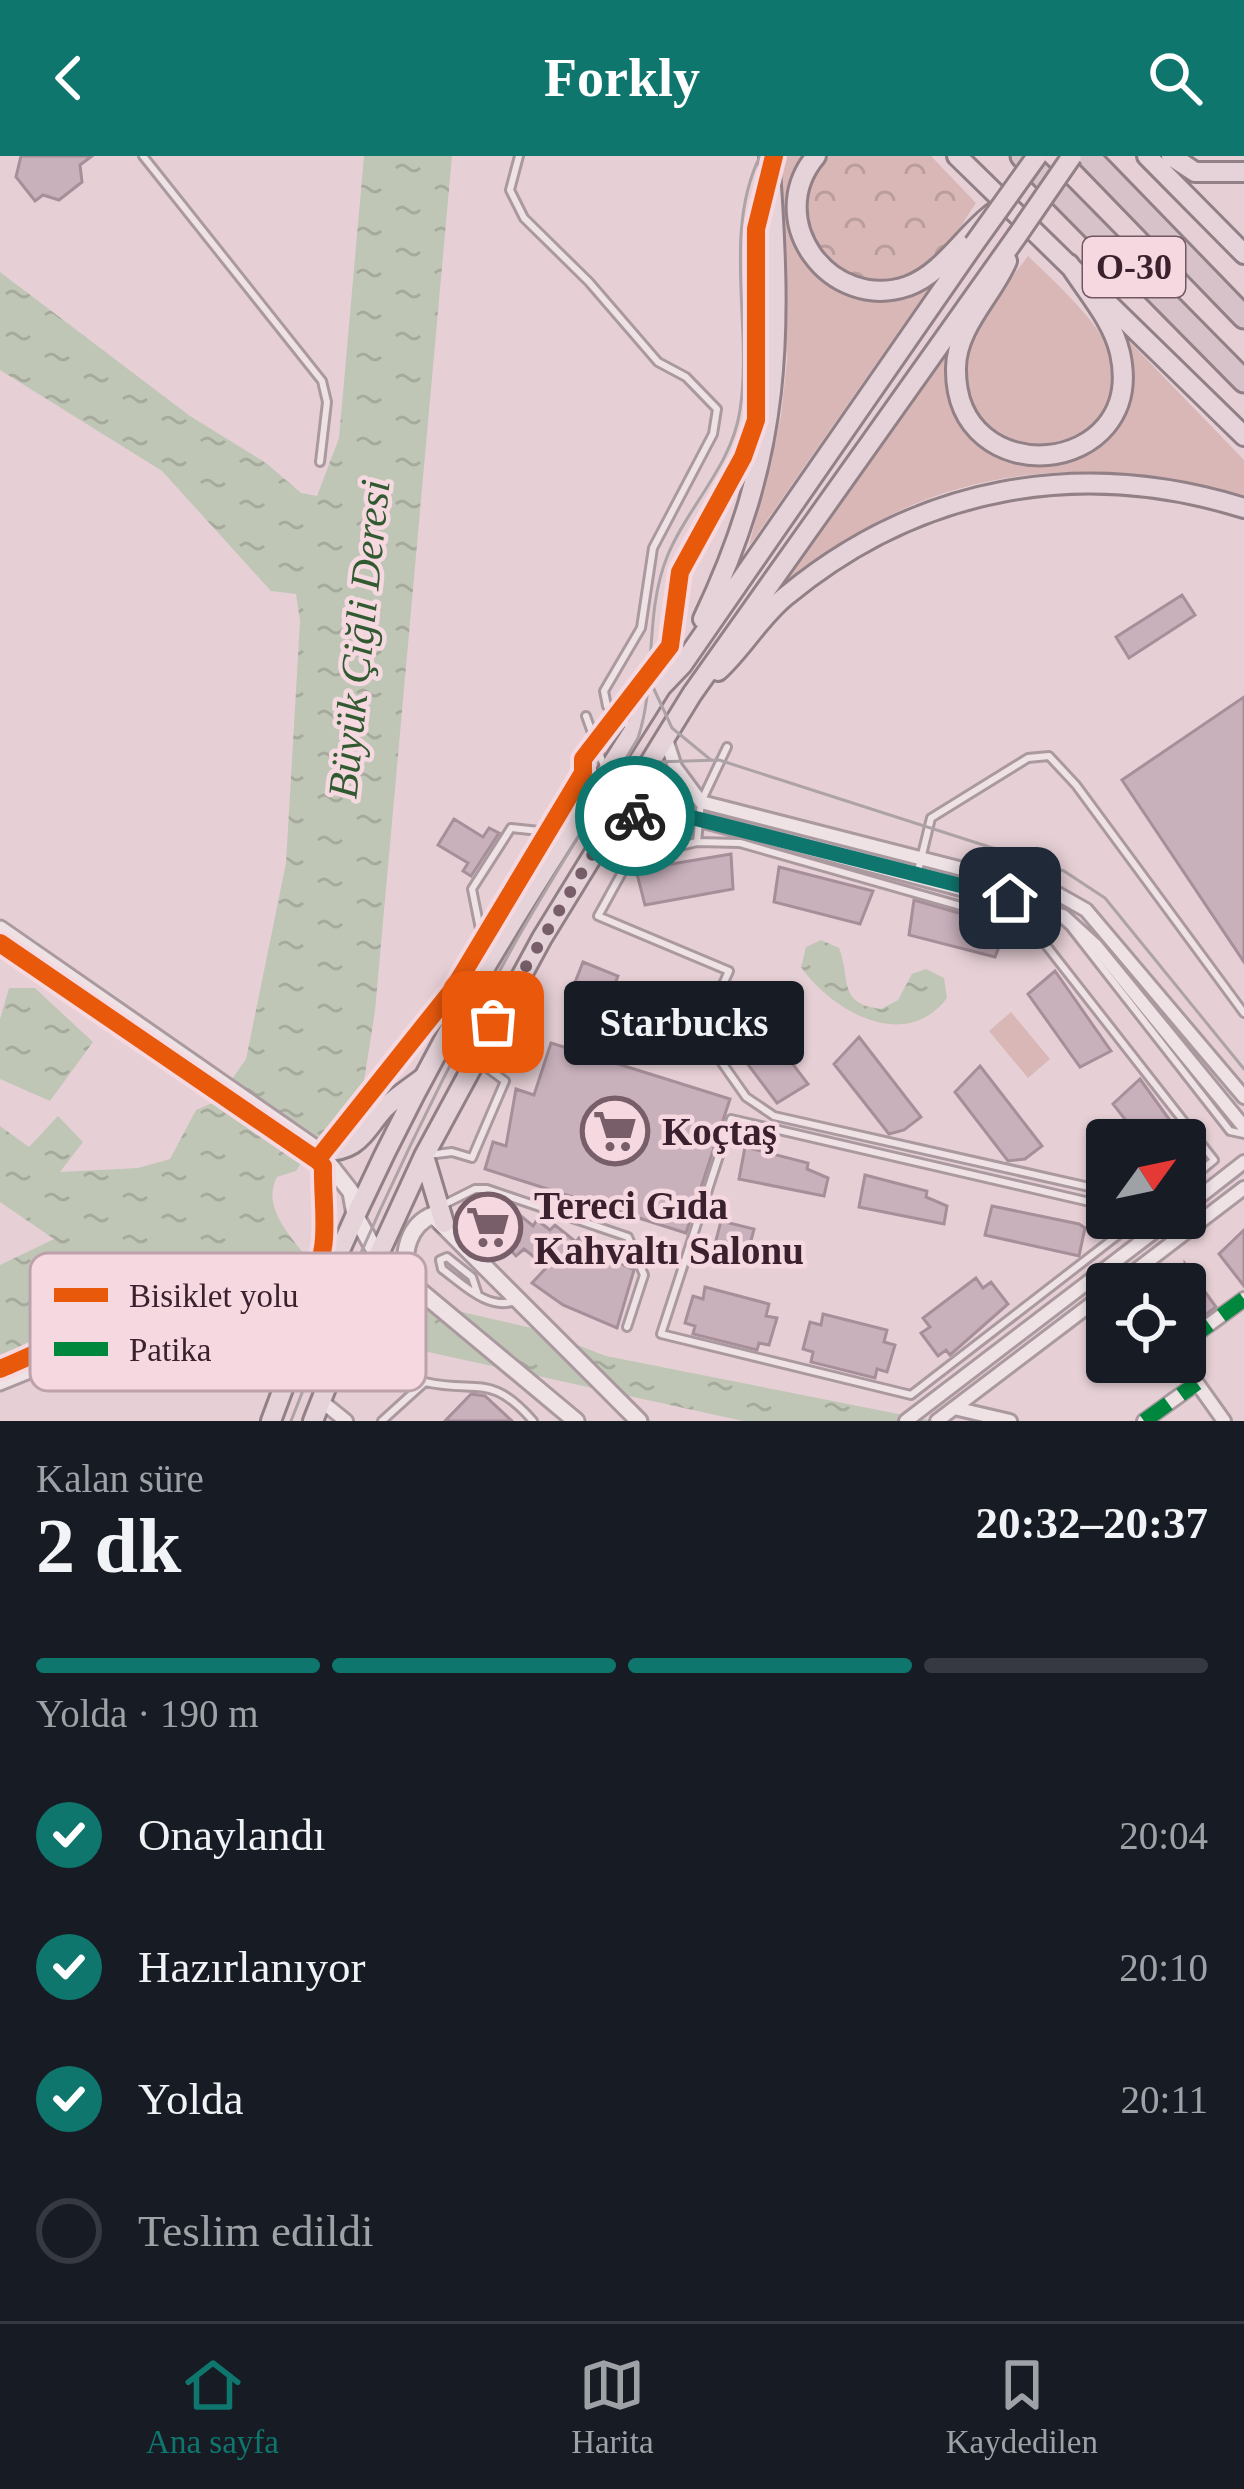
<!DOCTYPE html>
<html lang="tr">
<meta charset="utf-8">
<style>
body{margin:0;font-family:"Times New Roman",serif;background:#20242c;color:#f1f3f6;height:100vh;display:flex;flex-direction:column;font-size:45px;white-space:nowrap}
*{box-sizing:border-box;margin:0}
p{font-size:39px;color:#9ea1a6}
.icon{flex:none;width:66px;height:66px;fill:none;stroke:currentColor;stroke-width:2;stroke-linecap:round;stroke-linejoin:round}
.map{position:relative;height:1265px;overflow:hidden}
.side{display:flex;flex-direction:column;background:#171b24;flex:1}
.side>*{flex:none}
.needle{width:78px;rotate:57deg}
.fabs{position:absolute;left:1086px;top:963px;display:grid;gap:24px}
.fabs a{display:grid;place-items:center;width:120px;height:120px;border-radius:12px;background:#171b24;box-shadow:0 3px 9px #0004;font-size:60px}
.pin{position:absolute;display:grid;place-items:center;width:102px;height:102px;color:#fff;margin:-51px;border-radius:24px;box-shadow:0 6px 18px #0006}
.courier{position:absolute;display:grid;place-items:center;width:120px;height:120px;margin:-60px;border:9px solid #0f766e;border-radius:50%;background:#fff;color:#222;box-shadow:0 3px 15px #0007}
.bubble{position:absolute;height:84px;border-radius:12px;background:#171b24;box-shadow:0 3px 9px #0004;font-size:39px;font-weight:700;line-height:84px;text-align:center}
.summary em{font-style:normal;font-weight:700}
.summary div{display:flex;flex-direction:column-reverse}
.summary{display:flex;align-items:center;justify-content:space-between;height:204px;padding:0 36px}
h1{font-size:78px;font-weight:700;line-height:90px}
.bar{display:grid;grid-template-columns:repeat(4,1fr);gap:18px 12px;align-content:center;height:144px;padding:0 36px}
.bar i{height:15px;border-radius:9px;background:#363941}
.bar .on{background:#0f766e}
.bar p{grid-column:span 4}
ol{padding:0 36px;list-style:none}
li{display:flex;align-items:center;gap:36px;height:132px}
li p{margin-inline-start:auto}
li .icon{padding:12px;border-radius:50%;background:#0f766e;color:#fff;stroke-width:4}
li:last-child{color:#9ea1a6}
li i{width:66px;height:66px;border:6px solid #363941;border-radius:50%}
header{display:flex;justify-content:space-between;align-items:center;height:156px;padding:0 36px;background:#0f766e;color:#fff;font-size:54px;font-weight:700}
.tabs{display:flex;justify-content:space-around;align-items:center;height:168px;border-top:3px solid #363941;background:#171b24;font-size:33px;color:#9ea1a6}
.tabs a{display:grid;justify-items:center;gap:6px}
.tabs .on{color:#0f766e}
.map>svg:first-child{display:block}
.green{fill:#d8b7b6}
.forest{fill:url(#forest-crowns)}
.water{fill:url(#water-ripples)}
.building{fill:#c9b1bc;stroke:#a78f9a;stroke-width:3}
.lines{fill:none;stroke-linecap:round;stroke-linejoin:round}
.service-casing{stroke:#ab99a0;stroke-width:12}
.pedestrian-casing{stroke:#ab99a0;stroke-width:15}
.minor-casing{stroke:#ab99a0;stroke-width:18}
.tertiary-casing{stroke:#ab99a0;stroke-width:21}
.primary-casing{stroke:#918086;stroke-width:24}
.motorway-casing{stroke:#918086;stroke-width:27}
.service{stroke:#eee2e5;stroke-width:6}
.pedestrian{stroke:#eee2e5;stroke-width:9}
.minor{stroke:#eee2e5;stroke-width:12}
.tertiary{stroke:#eee2e5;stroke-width:15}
.primary{stroke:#e5d3d9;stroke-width:18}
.motorway{stroke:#d8c2ca;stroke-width:21}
.tram{stroke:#ada2a6;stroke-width:3}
.primary-bridge-casing{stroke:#918086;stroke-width:24;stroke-linecap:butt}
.primary-bridge{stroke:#e5d3d9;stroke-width:18}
.quiet{stroke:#00873e;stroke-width:15;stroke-dasharray:30 15;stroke-linecap:butt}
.cycleway-casing{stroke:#f5d8e0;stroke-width:26}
.cycleway{stroke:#e8590c;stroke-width:18}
.done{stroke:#775e69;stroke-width:12;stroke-dasharray:0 21.6}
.route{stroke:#0f766e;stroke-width:15}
.labels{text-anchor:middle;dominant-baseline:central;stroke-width:9;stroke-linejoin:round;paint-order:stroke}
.shield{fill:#f5d8e0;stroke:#735863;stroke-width:3}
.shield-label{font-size:36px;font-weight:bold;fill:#3b212e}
.poi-label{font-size:39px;font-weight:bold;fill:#3b212e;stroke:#f5d8e0;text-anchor:start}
.water-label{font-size:42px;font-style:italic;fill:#325a30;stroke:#f5d8e0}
.key{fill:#f5d8e0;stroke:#bda1ab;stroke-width:3}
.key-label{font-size:33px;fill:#3b212e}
</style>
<header><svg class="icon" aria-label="back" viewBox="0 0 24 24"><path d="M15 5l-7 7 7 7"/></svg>Forkly<svg class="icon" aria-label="search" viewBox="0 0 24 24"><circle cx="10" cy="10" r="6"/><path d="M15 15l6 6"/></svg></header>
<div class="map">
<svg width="1244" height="1265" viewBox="0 0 1244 1265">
<defs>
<pattern id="forest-crowns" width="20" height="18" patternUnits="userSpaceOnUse" patternTransform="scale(3)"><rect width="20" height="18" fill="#d8b7b6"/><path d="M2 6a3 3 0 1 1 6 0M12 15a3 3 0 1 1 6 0" fill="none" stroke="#ba9d9d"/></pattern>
<pattern id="water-ripples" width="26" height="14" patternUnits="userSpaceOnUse" patternTransform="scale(3)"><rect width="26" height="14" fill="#c0c6b6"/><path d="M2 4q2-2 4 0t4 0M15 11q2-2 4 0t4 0" fill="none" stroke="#a6aa9d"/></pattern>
</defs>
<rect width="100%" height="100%" fill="#e6d0d6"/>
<path class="green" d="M779 0H803C759 94 831 170 928 133L749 390 781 260 787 205Z
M1028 100C1050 121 1092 160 1105 186 1114 203 1115 222 1109 239 1083 329 949 292 965 201 971 164 1007 129 1028 100Z
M1128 184 1244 304V341C1120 304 985 304 870 370 838 389 809 412 779 432L947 193C929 356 1172 337 1128 184Z
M1011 856 1050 903 1028 922 989 875Z"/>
<path class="forest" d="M827 0H931L976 47C963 65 957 82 940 99 859 178 756 58 827 0Z"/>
<path class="water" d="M364 0H452L375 855 362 938 315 985 296 1015 277 1021C261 1051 291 1081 309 1104L296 1134 227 1101 206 1104 183 1126 118 1161 0 1199V1109L54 1083 0 1046V970L29 991 58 960 83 986 60 1016 138 1012 170 1003 196 954 217 945 246 903 286 707 300 465 296 438 271 435 162 315 0 214V116L190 260 266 307 301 337 317 340 339 282Z
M821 784 839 792C851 822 837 848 881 853L898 844 912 818 926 813 944 822 947 842C905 898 831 854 801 811L806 791Z
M9 832H35L93 886 50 945 0 923V863Z
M393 1140 536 1173 606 1200 934 1265H743L410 1192 373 1174 367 1164 378 1142Z"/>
<path class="building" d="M21 0H92L80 9 82 26 59 44 43 39 35 45 16 21Z
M1182 439 1195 459 1129 502 1116 481Z
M1244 541V806L1122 624Z
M454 663 483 681 489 672 499 677 471 720 463 715 468 707 438 689Z
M731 698 733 733 645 749 636 714Z
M779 711 873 735 860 768 774 746Z
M914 744 1007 771 995 801 909 779Z
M583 806 618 820 601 861 567 847Z
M1055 815 1111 895 1080 911 1028 838Z
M747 848 808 928 777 947 722 874Z
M859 881 921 961 904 974 889 978 834 908Z
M551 887 730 943 686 1077 485 1013 493 986 506 990 516 933 534 939Z
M980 910 1042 990 1025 1003 1008 1005 955 936Z
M1140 923 1166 959 1185 984H1141L1113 948Z
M745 991 808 1007 807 1013 828 1022 824 1040 739 1023Z
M865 1019 927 1035 926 1041 947 1050 944 1068 859 1051Z
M495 1046 518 1065 521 1060 533 1070 537 1064 550 1074 555 1069 576 1086 579 1082 606 1095 604 1099 634 1114 617 1172 563 1149 532 1127 547 1111 524 1093 516 1100 480 1060Z
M992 1050 1079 1068 1085 1072 1079 1100 985 1079Z
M721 1065 754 1073 746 1104 713 1096Z
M1244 1074V1130L1219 1098Z
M1185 1108 1216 1151 1190 1170 1185 1128H1170L1185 1116Z
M976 1122 983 1132 991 1126 1008 1148 950 1199 946 1194 938 1200 921 1177 930 1171 923 1162Z
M705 1131 769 1148 766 1160 777 1162 769 1189 759 1187 757 1194 693 1178 695 1170 685 1167 693 1140 703 1143Z
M823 1158 887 1174 884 1186 895 1189 887 1216 877 1213 875 1222 811 1206 813 1196 803 1193 810 1166 821 1169Z
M471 1238 485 1240 512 1265H445Z"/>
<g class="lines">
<defs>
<path id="service" d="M143 0 322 225 327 246 320 306
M519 0 510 34 524 62 589 126 658 206 686 221 717 253 713 278 653 392 641 472 604 535 607 550 631 572
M586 560 605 613
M697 686 701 646 727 591
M917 719 931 662 1028 602 1049 600 1076 629 1244 857
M1072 773 1230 975 1244 978
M485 798 472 733 511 672 549 676 569 661
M428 999 452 996 472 1002 505 925 479 906
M1107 1035 774 960 746 941 701 877 729 815 598 760 630 702 697 686 740 687 1031 770 1214 1004 1185 1028
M443 1049 475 1033H487L628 1081 644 1119 627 1171
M1107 1050 731 963 661 1178 911 1239 1140 1062
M478 1139 472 1121 447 1101 440 1104 442 1113C463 1128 488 1155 515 1145
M382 1265 425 1226C478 1238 490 1216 533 1265"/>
<path id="pedestrian" d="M0 1229 155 1166 183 1172 247 1205 256 1200 257 1191"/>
<path id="minor" d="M666 583 675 611 701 646 1056 737 1086 754 1244 941
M614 669 662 654 1063 760 1096 790 1244 971
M1185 1052 1244 1006
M1118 1128 1244 1032
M1185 1186 1244 1143
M1182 1206 1224 1265
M320 1244 346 1265
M954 1252 1010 1265
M906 1265 1172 1062
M937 1265 1107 1136
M1144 1265 1197 1227"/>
<path id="tertiary" d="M0 773 318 994 351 1036 355 1059 378 1100 576 1265
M406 1120C403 1096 408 1069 433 1059L639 1265"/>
<path id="primary" d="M816 0C762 64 830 157 908 130 943 117 964 79 993 57
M957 0 1244 280
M1147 0 1244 98
M1171 0 1195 16H1244
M1007 105C992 140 956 172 956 212 954 339 1148 322 1120 197 1113 165 1087 136 1069 108
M703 463C783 295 782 181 769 0
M718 515C743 492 760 461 786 440 919 330 1080 301 1244 352
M320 996C358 995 361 980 383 954 394 942 410 932 423 922
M424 1000 444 1067
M271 1265C318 1136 379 1002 445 882 511 761 588 648 661 531L682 509 974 88
M313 1265 378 1100 424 1000 542 782 692 538 1017 80"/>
<path id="motorway" d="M1022 0 1244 225
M1088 0 1244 161"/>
</defs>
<use href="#service" class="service-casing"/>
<use href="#pedestrian" class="pedestrian-casing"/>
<use href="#minor" class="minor-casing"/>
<use href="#tertiary" class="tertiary-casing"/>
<use href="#primary" class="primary-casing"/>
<use href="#motorway" class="motorway-casing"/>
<use href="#service" class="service"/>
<use href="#pedestrian" class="pedestrian"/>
<use href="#minor" class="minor"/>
<use href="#tertiary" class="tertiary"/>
<use href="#primary" class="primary"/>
<use href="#motorway" class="motorway"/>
<path class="tram" d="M653 531 672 572 711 604
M612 638 655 606 719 604 1064 715 1105 742 1244 913
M291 1265C354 1102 427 947 511 794 551 722 597 653 638 582 657 525 644 458 667 401 687 351 732 310 740 254 753 171 722 78 760 0"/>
<defs>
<path id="primary-bridge" d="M1017 80 1072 0
M974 88 1037 0"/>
</defs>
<use href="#primary-bridge" class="primary-bridge-casing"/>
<use href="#primary-bridge" class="primary-bridge"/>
<path class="quiet" d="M1185 1186 1244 1143
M1144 1265 1197 1227"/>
<defs>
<path id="cycleway" d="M0 787 317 1004 323 1010C322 1054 333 1093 308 1133 296 1152 271 1168 257 1191L247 1193C221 1181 199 1163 170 1158 125 1152 42 1196 0 1213
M317 1004 454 832 583 617V603L670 490 680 416 743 301 756 264V73L774 0"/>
</defs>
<use href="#cycleway" class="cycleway-casing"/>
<use href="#cycleway" class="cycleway"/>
</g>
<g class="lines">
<path class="done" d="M493 866 594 696 613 670 635 660"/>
<path class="route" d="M635 660 662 654 1010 742"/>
</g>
<defs>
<symbol id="supermarket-ring" viewBox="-11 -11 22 22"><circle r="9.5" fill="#f5d8e0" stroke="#775e69" stroke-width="1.5"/><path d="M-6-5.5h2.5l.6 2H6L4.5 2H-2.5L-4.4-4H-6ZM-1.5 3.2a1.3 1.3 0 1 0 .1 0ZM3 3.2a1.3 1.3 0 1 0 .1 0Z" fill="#775e69"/></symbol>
</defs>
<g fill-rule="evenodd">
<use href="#supermarket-ring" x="577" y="937" width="76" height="76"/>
<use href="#supermarket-ring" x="450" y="1033" width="76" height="76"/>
</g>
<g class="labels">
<rect class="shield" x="1083" y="81" width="102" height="60" rx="9"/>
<g class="shield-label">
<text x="1134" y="111">O-30</text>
</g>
<g class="poi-label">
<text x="662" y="975">Koçtaş</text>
<text x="534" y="1049">Tereci Gıda<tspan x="534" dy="45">Kahvaltı Salonu</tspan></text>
</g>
<g class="water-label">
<text transform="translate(359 483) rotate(-84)">Büyük Çiğli Deresi</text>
</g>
</g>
<rect x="30" y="1097" width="396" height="138" rx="18" class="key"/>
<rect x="54" y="1132" width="54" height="14" fill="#e8590c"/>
<rect x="54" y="1186" width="54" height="14" fill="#00873e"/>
<g class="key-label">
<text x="129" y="1151">Bisiklet yolu</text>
<text x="129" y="1205">Patika</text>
</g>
</svg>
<div class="fabs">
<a><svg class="needle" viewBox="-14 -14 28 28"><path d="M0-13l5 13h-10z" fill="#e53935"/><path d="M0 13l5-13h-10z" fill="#9ea1a6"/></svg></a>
<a><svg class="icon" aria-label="locate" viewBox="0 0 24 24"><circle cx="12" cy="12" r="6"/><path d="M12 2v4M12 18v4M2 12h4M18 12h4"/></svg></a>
</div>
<div class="pin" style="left:493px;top:866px;background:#ea580c"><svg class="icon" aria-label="bag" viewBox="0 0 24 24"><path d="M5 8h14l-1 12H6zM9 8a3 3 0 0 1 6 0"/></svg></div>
<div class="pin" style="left:1010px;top:742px;background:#1f2937"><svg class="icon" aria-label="home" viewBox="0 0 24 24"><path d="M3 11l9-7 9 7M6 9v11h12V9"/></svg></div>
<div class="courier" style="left:635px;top:660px"><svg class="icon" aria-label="bike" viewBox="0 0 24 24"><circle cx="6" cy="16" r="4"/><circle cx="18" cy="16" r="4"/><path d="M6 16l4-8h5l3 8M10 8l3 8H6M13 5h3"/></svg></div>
<div class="bubble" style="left:564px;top:825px;width:240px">Starbucks</div>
</div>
<section class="side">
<div class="summary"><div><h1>2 dk</h1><p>Kalan süre</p></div><em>20:32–20:37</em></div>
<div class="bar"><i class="on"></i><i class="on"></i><i class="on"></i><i></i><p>Yolda · 190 m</p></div>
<ol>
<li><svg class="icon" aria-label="check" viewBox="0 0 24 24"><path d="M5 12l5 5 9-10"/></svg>Onaylandı<p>20:04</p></li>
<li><svg class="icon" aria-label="check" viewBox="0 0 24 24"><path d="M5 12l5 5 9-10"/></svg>Hazırlanıyor<p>20:10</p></li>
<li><svg class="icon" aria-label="check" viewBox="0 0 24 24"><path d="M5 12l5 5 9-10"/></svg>Yolda<p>20:11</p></li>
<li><i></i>Teslim edildi</li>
</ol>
</section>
<nav class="tabs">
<a class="on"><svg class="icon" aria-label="home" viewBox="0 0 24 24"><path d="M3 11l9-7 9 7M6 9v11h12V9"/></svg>Ana sayfa</a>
<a><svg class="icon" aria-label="map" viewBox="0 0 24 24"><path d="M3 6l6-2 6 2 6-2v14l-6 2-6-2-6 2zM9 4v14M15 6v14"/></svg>Harita</a>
<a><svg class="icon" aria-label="saved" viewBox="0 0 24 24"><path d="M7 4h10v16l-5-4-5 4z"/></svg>Kaydedilen</a>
</nav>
